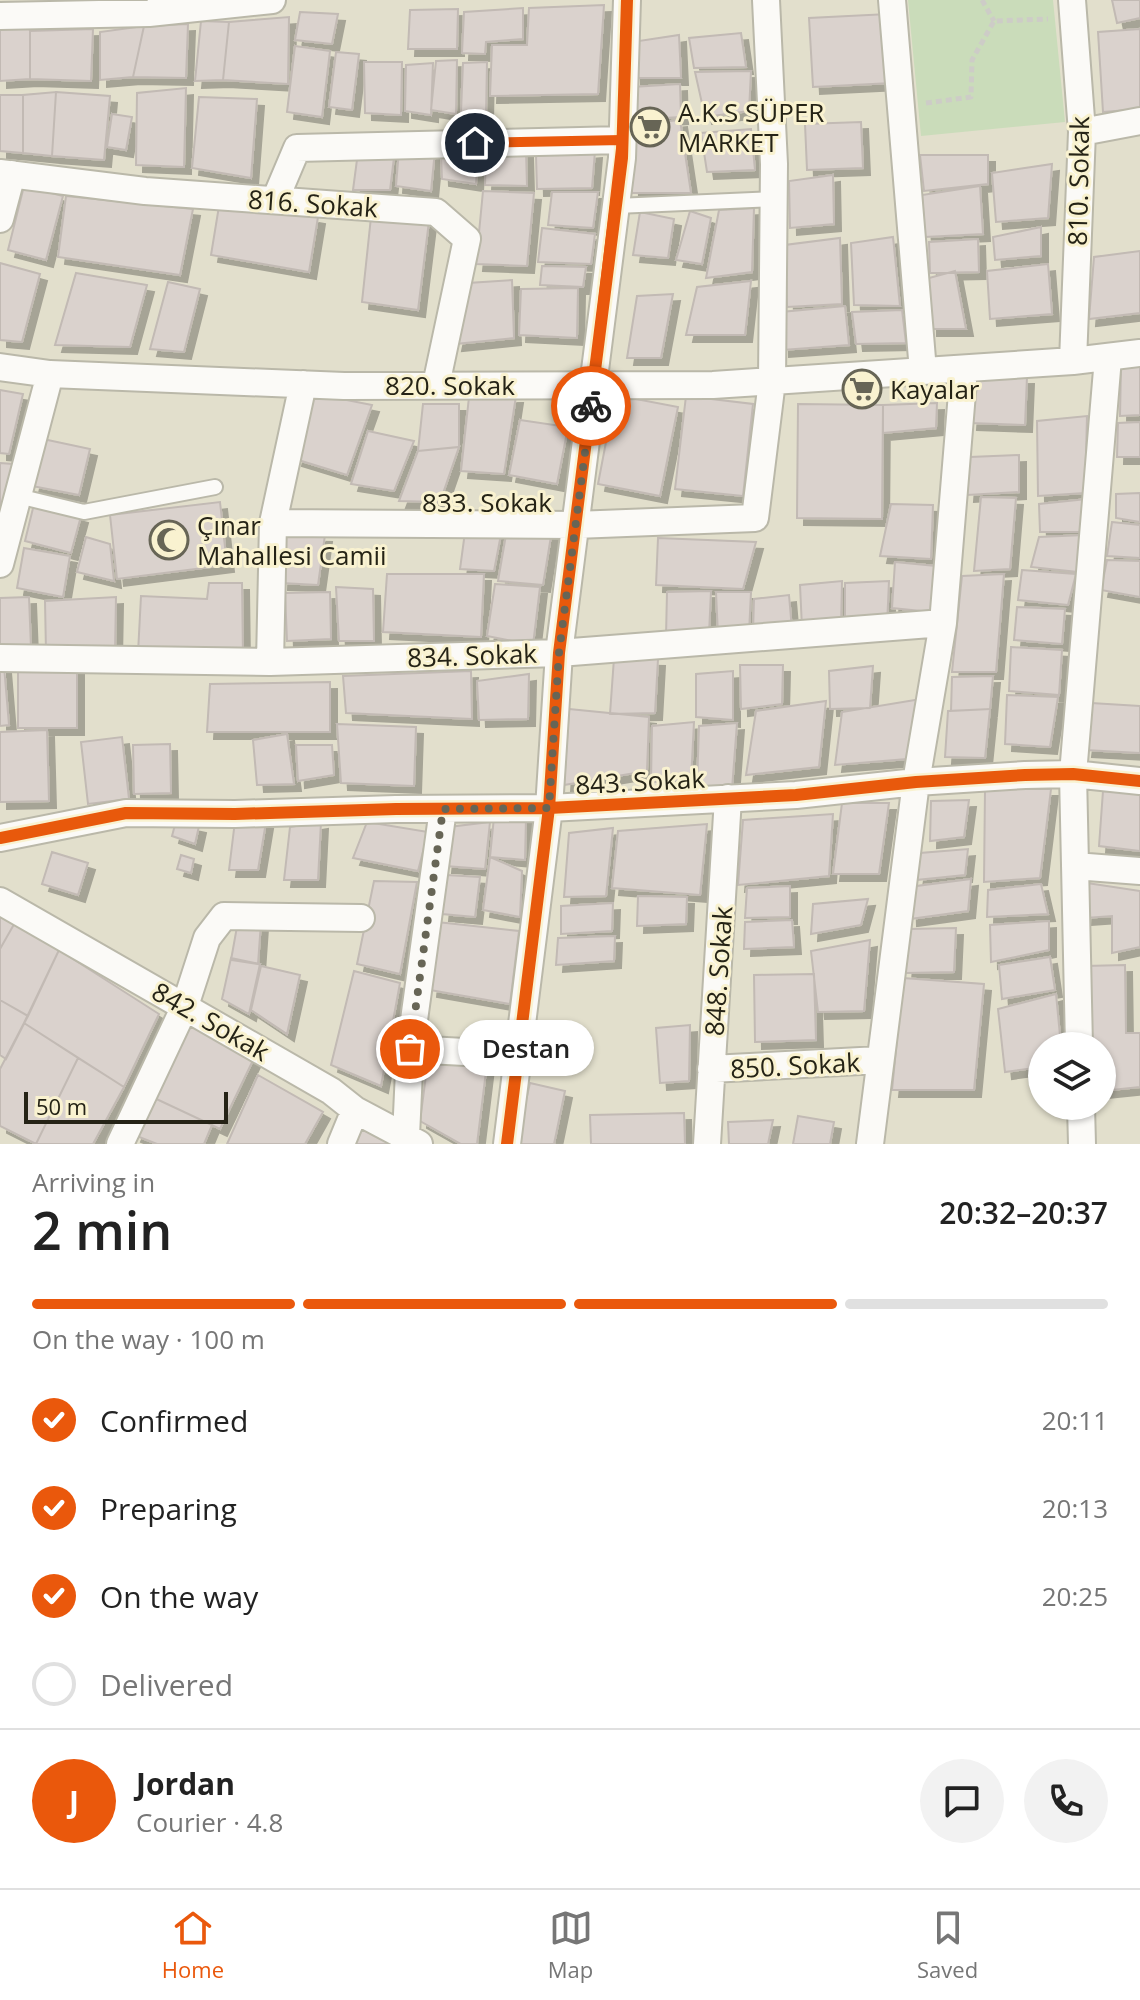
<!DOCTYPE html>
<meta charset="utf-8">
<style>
body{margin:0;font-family:"Open Sans",sans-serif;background:#f2f2f2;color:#222;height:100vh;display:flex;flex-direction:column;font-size:30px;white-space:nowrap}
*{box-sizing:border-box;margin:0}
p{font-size:26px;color:#767676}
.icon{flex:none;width:44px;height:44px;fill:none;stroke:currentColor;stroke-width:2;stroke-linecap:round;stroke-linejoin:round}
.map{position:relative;height:1144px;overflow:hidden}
.panel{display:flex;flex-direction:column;background:#fff;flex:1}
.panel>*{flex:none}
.fabs{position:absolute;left:1028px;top:1032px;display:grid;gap:16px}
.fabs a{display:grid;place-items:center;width:88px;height:88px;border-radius:50%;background:#fff;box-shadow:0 2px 6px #0004;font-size:40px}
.scale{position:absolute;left:24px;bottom:20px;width:204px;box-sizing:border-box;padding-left:8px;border:4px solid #252316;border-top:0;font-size:22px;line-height:28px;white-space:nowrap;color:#252316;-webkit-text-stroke:6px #f9f2d0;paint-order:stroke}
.pin{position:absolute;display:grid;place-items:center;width:68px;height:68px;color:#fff;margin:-34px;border:4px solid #fff;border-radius:50%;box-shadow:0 2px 8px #0007}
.courier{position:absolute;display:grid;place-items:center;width:80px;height:80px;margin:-40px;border:6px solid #ea580c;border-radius:50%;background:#fff;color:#222;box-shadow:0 2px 10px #0007}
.bubble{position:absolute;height:56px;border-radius:28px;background:#fff;box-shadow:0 2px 6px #0004;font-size:26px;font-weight:600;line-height:56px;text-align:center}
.head em{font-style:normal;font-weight:600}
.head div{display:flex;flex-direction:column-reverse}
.head{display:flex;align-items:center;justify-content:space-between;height:136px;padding:0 32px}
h1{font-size:52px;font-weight:600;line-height:60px}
.bar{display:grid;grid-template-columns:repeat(4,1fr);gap:12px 8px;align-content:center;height:96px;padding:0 32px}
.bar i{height:10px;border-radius:6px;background:#e0e0e0}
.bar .selected{background:#ea580c}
.bar p{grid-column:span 4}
.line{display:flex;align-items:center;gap:20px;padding:0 32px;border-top:2px solid #e0e0e0}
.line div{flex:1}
.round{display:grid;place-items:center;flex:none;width:84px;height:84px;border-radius:42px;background:#f2f2f2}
ol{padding:0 32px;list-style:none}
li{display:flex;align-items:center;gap:24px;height:88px}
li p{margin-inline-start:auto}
li .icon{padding:8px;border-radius:50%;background:#ea580c;color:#fff;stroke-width:4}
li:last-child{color:#767676}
li i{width:44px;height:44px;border:4px solid #e0e0e0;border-radius:50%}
.dock{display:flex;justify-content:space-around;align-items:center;height:112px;border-top:2px solid #e0e0e0;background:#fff;font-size:22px;color:#767676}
.dock a{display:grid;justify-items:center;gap:4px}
.dock .selected{color:#ea580c}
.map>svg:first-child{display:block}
.green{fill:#cadcba}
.building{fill:#dad2cd;stroke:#c2bab4;stroke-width:2;filter:url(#shadow)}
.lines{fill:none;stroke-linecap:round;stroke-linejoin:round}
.service-casing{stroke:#bab8a9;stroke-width:18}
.minor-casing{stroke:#bab8a9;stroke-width:30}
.path{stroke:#cdccc7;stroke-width:5;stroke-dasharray:6 4;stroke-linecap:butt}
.service{stroke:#fbfaf7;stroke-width:14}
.minor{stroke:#fbfaf7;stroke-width:26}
.cycleway-casing{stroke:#f9f2d0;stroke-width:17}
.cycleway{stroke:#e8590c;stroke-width:12}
.done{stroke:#676556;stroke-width:8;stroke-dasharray:0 14.4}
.route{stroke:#ea580c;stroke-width:10}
.labels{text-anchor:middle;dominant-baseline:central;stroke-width:6;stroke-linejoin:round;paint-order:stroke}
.poi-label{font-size:26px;fill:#252316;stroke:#f9f2d0;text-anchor:start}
.street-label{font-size:26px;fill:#252316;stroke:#f9f2d0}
</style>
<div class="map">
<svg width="1140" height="1144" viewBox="0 0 1140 1144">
<defs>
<filter id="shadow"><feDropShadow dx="7" dy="7" stdDeviation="0" flood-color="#0004"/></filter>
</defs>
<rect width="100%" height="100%" fill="#e2dfcc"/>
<path class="green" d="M908 0H1053L1065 122 921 136Z"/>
<path class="building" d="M1112 0H1140V18L1117 23Z
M604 5 598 94 490 96 492 45H527L529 8Z
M523 8V39L486 42 485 54 462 53 464 12Z
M458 9 457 49H408L410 10Z
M300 12 338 14 332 44 295 40Z
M888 14 892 83 813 87 809 18Z
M289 17 288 84 223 80 229 22Z
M201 21 229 22 223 80 195 81Z
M27 23 30 31V79L0 81V25Z
M188 24 186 78 133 77 144 26Z
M144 26 133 77 100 80V32Z
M93 29 91 81 30 79V31Z
M1140 29V109L1103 112 1098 32Z
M741 33 746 67 694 68 689 38Z
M679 35 681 78H634L632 42Z
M295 46 330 51 322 117 287 112Z
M336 52 359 54 352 110 329 107Z
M457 60 456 114 431 110 436 61Z
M364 62H402L401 115 365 113Z
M487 62 486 114 461 112 463 63Z
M433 63 431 115 405 111 406 65Z
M751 71 749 111 705 117 695 72Z
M680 84 681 117 632 120V87Z
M186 88 184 167 136 165 137 93Z
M56 92 110 96 104 160 52 156Z
M56 92 52 156 23 153V95Z
M0 95H23V153L0 151Z
M199 97 257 99 251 178 192 168Z
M112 114 132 117 126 150 107 147Z
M680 120 691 193H632L631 125Z
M861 122 863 168 807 170 805 124Z
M751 129 755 170 707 172 701 133Z
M478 148 476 184 442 179 441 155Z
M395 149 390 190H353L358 152Z
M399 150H435L431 191 396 186Z
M486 151H526L527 186 485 185Z
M595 151 592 188 537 189 536 156Z
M920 155H988V184L924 191Z
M1052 164 1048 218 996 222 992 173Z
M833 175 834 224 790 228 789 181Z
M24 186 63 196 46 260 8 250Z
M980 186 983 234 925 237 922 195Z
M483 191 534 193 527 266 476 264Z
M552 192H598L593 228 548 225Z
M66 196 193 209 180 275 58 257Z
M220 200 318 217 309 272 211 255Z
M754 208 752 272 706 278 719 210Z
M690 211 711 218 702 264 676 260Z
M640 212 674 219 668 258 633 255Z
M371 217 429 221 418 310 362 302Z
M1041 227V256L995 260 993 237Z
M542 228 595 234 591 264 538 262Z
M893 237 900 306 854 305 851 243Z
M840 238 842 304 787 307 785 245Z
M978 239 979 272 930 273 929 242Z
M1140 251V313L1089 319 1094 257Z
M0 263 40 274 22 342 0 340Z
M1048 264 1052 314 990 319 987 271Z
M542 266 586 267 583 287 540 285Z
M955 271 966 329H930L929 278Z
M76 273 147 285 130 347 55 345Z
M512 280 514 338 455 344 468 283Z
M751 281 745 335H686L697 287Z
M168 282 200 289 184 352 150 349Z
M578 288 577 338 519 335 521 289Z
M673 294 661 358H627L637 296Z
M845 306 849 345 782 350 781 312Z
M902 310 906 343 856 344 852 312Z
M1140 365V415L1120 416 1121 367Z
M1027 377 1025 425 970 423 973 378Z
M0 390 23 394 9 454 0 453Z
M311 393 372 405 347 475 295 459Z
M615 395 678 407 660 496 598 484Z
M516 396 504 474 461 471 469 397Z
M686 396 753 404 743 496 675 489Z
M937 403 936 428 883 433V405Z
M423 404H459V447L418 451Z
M798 404 883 405 882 519 797 518Z
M1087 416 1085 493 1038 496 1037 421Z
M520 420 568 427 557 484 509 475Z
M1140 422V457H1117L1118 423Z
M368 431 414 441 394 491 351 484Z
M43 439 90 449 79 495 32 486Z
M459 447 440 502 399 501 418 451Z
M1019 455V492L967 495 970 457Z
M0 463 13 464 0 518Z
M1140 493V522L1116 518V494Z
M981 497 1016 498 1010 569 974 571Z
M1087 499 1086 532H1040L1039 504Z
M220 502 227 565 117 579 110 515Z
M34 504 81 516 71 553 25 541Z
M891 504 933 505 931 559 880 556Z
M1112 522 1140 525V558L1107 556Z
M502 529 494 571 460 569 465 532Z
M507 529 552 530 543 585 498 581Z
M283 534 325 535 318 585 281 583Z
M1085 535 1078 572 1031 567 1039 537Z
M86 537 110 544 114 581 77 572Z
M658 538 756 542 743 589 656 585Z
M24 548 70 556 63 597 17 588Z
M1107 560 1140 561V597L1101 590Z
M895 562 936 566 931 612 892 608Z
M1022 570 1076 574 1068 605 1018 600Z
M387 574H484L481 637 383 632Z
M1004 574 996 672H952L962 576Z
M842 581 841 626 802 628 800 585Z
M889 581 887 625H845V583Z
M209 583H242L243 656 138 653 141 596 207 599Z
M495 584 540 587 533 645 487 636Z
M336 587 373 589 374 641H339Z
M711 591 709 634 666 636 667 592Z
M330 592 331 639 287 641 285 593Z
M716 592H751L749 633 718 635Z
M789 595 792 630 753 632 754 599Z
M29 597 31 648 0 650V598Z
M116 597 115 652H46L45 601Z
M1017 607 1065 609 1062 644 1014 640Z
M1011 647 1062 650 1059 695 1009 691Z
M614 658 658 659 655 713 610 714Z
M740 665H783L782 704 741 709Z
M0 666H4L9 725 0 726Z
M873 666 870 708 830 709 829 671Z
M18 668H77V728H18Z
M471 671 472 719 346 713 343 676Z
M733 671V720L696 717V674Z
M529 674 528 719 479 720 477 681Z
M993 676 990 709 951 711 952 677Z
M330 682V732H207L210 684Z
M1007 695 1058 697 1050 747 1005 744Z
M921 699 907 759 835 765 842 712Z
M826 701 819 767 746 775 756 711Z
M1091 703 1140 706V753L1085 750Z
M569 709 649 717 647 771 564 785Z
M990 709 985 758 945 757 948 711Z
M694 722 691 781 651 782 652 726Z
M737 723 732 789 697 787 699 726Z
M337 724 416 727 414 786 341 783Z
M47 730 49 801 0 802V732Z
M287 734 294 784 257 785 253 740Z
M122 737 129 799 88 804 81 742Z
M170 744 171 793 134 794 133 745Z
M296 745H332L334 775 298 781Z
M985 789H1051L1040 878 984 882Z
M1103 791 1140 792V851L1099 846Z
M969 800 964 837 930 841 931 801Z
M842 803H889L879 874H833Z
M833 814 829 876 738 885 743 820Z
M494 817H526L525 860 490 857Z
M176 821 199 826 195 844 172 836Z
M235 821 266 822 258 870H229Z
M321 822 318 880H284L290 827Z
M367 822 428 832 418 871 353 858Z
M490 822 485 869 445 866 449 827Z
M707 824 700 895 612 888 618 831Z
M613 828 606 896 564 897 569 833Z
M968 849 965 875 916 880 920 853Z
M52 852 88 863 78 895 42 884Z
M181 855 194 859 191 873 177 869Z
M490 857 522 871 520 917 483 910Z
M446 875 480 877 475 917 442 914Z
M971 879 968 911 910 919 909 887Z
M374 881 417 882 400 974 357 964Z
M1087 883 1140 891V947L1112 953V916L1085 918Z
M1041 884 1048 914 987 917 988 890Z
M790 886V917L745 918 747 888Z
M638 896 687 897 686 924 637 926Z
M868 899 861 925 811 934 813 904Z
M613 903 612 931 561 934V906Z
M0 908 17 919 0 949Z
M17 919 59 950 28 1016 0 1000V949Z
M792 920 794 947 744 949 745 922Z
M238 921 261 922 258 964 231 960Z
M1049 921V950L991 962 990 925Z
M437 922 519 931 510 1004 430 990Z
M956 928 954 972 905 973 909 929Z
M615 936 614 961 556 965 558 938Z
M870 940 864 1011 818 1012 811 951Z
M59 950 159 1014 124 1087 24 1023Z
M1050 957 1055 990 1002 999 999 965Z
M231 958 260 964 249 1014 222 999Z
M1125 965 1126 1033H1140V1087L1102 1091V1046H1088L1085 966Z
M261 966 300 975 287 1034 251 1010Z
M354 971 400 983 381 1086 331 1065Z
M814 974 816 1040 755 1042 754 975Z
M903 978 984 984 974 1090H892Z
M1056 994 1061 1046H1042V1067L1005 1072 998 1009Z
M0 1000 28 1016 6 1059 0 1055Z
M185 1021 256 1054 220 1129 150 1096Z
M24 1023 78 1058 36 1144 0 1126V1069Z
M690 1025 689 1081 660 1083 656 1028Z
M488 1055 477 1144H461L420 1121 428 1060Z
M78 1058 124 1087 93 1144H36Z
M258 1075 323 1112 305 1144H227Z
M530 1083 565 1091 554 1144H516Z
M150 1096 212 1125 204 1144H157L134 1135Z
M684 1113 685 1144H591L590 1115Z
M798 1116 834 1122 830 1144H793Z
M773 1120 768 1144H729L728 1122Z
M361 1127 403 1144H354Z"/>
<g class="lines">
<defs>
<path id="service" d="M616 206 773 199
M18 496 84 512 215 487"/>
<path id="minor" d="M892 0 923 371
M1072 0 1082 132 1073 361
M0 16 149 13 272 0
M1082 132 1140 121
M0 173 145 191 436 212 467 239 436 385
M275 200 297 148 622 140
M0 219 12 174
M0 367 50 374 344 386 713 385 1073 361 1140 353
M273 523 575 525 755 518 772 381 774 164 766 0
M0 564 50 374
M0 658 270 662 559 653 943 623
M270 662 273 523 303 384
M0 838 126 813 235 814 396 809 549 808 796 795 916 782 1025 775 1073 774 1140 781
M1075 866 1140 871
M0 901 331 1091 355 1110 419 1144
M1079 1046 1073 774 1108 358
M410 1049 520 1055
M711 1069 879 1060
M1081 1106 1082 1144
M406 1136 410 1049 443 809
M120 1144 185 1006 207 938 224 916 361 918
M341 1144 355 1110
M507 1144 549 808 559 653 622 158 627 0
M707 1144 728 798
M870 1144 916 782 943 623 964 369"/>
</defs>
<use href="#service" class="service-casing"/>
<use href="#minor" class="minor-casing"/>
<path class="path" d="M982 0 994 21
M926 103 971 97 972 60 994 21 1048 19"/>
<use href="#service" class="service"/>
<use href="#minor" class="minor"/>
<defs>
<path id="cycleway" d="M0 838 126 813 235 814 396 809 549 808 796 795 916 782 1025 775 1073 774 1140 781
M507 1144 549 808 559 653 622 158 627 0"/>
</defs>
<use href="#cycleway" class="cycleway-casing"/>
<use href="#cycleway" class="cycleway"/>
</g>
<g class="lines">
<path class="done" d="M410 1049 443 809 549 808 559 653 591 406"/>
<path class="route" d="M475 143 622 140 591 406"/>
</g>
<defs>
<symbol id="supermarket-ring" viewBox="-11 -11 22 22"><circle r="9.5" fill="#f9f2d0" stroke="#676556" stroke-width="1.5"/><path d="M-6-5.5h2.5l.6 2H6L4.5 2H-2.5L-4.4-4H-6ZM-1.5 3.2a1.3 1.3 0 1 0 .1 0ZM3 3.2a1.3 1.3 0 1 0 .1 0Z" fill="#676556"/></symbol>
<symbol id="mosque-ring" viewBox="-11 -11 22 22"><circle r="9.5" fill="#f9f2d0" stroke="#676556" stroke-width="1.5"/><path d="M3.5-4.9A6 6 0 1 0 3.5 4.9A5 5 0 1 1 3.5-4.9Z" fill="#676556"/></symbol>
</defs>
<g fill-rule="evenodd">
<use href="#supermarket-ring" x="628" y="105" width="44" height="44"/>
<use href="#supermarket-ring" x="840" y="367" width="44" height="44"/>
<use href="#mosque-ring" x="147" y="518" width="44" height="44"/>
</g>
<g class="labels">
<g class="poi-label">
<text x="678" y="112">A.K.S SÜPER<tspan x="678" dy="30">MARKET</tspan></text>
<text x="890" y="389">Kayalar</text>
<text x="197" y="525">Çınar<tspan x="197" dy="30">Mahallesi Camii</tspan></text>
</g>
<g class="street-label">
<text transform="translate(1078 181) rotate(-89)">810. Sokak</text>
<text transform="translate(313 203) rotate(4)">816. Sokak</text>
<text x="450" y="385">820. Sokak</text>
<text x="487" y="502">833. Sokak</text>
<text transform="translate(472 655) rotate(-2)">834. Sokak</text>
<text transform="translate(640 781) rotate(-3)">843. Sokak</text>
<text transform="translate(718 971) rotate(-86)">848. Sokak</text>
<text transform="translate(211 1021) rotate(30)">842. Sokak</text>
<text transform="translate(795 1065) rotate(-3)">850. Sokak</text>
</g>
</g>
</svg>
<div class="fabs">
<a><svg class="icon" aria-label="layers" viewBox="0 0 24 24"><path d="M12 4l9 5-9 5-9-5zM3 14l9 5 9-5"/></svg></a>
</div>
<div class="scale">50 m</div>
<div class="pin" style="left:410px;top:1049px;background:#ea580c"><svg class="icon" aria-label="bag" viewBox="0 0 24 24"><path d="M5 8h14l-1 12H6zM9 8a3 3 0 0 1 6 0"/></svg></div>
<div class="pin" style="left:475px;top:143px;background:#1f2937"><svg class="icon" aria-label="home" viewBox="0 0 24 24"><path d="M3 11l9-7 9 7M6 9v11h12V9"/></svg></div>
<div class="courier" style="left:591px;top:406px"><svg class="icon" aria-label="bike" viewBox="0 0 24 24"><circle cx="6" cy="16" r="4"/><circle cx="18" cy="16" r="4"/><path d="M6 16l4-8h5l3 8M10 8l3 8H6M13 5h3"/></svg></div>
<div class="bubble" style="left:458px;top:1020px;width:136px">Destan</div>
</div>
<section class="panel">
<div class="head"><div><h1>2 min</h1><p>Arriving in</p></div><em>20:32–20:37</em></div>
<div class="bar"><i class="selected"></i><i class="selected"></i><i class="selected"></i><i></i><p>On the way · 100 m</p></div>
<ol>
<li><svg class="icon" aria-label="check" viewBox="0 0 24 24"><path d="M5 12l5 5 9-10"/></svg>Confirmed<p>20:11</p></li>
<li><svg class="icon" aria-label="check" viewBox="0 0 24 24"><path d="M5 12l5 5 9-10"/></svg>Preparing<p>20:13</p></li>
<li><svg class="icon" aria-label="check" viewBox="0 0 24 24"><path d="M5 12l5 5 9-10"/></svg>On the way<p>20:25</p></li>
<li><i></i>Delivered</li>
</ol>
<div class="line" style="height:144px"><b class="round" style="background:#ea580c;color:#fff">J</b><div><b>Jordan</b><p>Courier · 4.8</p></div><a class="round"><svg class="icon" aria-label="chat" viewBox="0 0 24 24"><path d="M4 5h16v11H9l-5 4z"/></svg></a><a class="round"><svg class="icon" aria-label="phone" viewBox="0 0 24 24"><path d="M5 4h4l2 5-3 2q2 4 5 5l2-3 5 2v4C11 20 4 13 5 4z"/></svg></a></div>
</section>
<nav class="dock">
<a class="selected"><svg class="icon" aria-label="home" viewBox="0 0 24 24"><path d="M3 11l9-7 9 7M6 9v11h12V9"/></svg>Home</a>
<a><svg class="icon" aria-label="map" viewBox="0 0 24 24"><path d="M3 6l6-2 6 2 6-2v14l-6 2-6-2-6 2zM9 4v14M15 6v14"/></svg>Map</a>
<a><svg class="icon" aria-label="saved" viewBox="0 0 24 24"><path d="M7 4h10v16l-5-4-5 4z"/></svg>Saved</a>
</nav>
